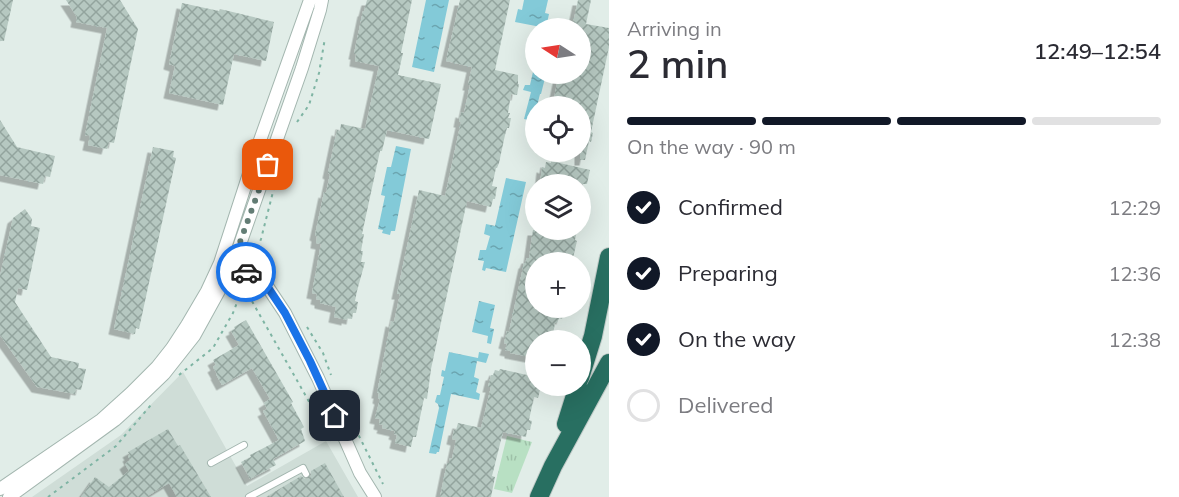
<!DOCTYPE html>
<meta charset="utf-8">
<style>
body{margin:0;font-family:Mulish,sans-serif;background:#f2f2f3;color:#2b2b33;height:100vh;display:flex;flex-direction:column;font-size:22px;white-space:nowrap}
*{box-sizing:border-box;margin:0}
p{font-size:20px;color:#7c7c81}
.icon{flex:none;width:33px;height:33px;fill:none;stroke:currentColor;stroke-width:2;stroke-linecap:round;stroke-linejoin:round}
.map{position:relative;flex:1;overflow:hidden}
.sheet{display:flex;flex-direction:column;background:#fff;width:570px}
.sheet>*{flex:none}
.needle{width:39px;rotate:282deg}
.controls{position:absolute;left:525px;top:18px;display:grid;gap:12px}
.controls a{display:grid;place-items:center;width:66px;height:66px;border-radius:50%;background:#fff;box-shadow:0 6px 24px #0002;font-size:30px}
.pin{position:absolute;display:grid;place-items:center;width:51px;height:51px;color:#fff;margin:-26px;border-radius:12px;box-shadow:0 3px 9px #0006}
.courier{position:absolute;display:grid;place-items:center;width:60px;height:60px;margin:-30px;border:4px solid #1a73e8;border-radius:50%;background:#fff;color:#222;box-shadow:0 2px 8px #0007}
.overview em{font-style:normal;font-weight:600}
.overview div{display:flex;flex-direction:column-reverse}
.overview{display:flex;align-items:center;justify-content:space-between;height:102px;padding:0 18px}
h1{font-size:39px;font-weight:600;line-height:45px}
.bar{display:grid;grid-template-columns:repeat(4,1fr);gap:9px 6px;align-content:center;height:72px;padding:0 18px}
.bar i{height:8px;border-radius:4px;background:#e1e1e2}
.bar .active{background:#111827}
.bar p{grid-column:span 4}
ol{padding:0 18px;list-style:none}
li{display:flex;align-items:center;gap:18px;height:66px}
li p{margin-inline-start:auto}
li .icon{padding:6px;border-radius:50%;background:#111827;color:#fff;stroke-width:4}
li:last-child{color:#7c7c81}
li i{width:33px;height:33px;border:3px solid #e1e1e2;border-radius:50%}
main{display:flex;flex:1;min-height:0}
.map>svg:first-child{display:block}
.built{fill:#cfddd7}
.park{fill:url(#park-tufts)}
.water{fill:url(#water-ripples)}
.building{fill:url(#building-cross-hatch);filter:url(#shadow)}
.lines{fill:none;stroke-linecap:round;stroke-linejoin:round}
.lane-casing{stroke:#a3b6af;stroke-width:8}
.street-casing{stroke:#a3b6af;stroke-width:14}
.highway-casing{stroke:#c0cac7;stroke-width:20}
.path{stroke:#7eb4a3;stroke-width:2;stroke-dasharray:3 4.5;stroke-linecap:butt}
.lane{stroke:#fff;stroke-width:6}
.street{stroke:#fff;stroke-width:12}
.highway{stroke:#286f61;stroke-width:18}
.done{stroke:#637d75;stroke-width:6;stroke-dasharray:0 10.8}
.route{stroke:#1a73e8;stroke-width:8}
</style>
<main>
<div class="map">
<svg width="609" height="497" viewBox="0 0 609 497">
<defs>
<pattern id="park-tufts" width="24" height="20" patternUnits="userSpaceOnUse" patternTransform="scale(1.5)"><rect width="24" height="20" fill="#b8e0c3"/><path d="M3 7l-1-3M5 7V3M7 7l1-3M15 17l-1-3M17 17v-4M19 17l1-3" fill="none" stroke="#9ec1a8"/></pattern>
<pattern id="water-ripples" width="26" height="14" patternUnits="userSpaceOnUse" patternTransform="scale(1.5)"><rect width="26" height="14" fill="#83cad8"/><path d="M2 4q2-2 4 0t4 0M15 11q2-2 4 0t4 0" fill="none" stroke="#6ba5b0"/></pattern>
<pattern id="building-cross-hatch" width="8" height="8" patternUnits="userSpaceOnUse" patternTransform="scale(1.5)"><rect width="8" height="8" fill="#b6c8c1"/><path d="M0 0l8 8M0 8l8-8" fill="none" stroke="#93a49e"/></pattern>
<filter id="shadow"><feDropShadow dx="-5.5" dy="5.5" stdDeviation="0" flood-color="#0004"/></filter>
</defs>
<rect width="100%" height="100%" fill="#e1ede8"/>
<path class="built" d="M183 372 247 486 326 441 358 497H32L121 435Z"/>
<path class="park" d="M507 436 532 442 512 493 494 489Z"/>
<path class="water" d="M426 0H449L434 72 412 67Z
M524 0H548L545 13 549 14 546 28 515 22 518 9 522 10Z
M535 63 536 74H546L541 94H540L537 106H536L533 121 524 119 531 92 523 90 525 85H530Z
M396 146 411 149 395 231H391L390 235 382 233 383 230 378 229 385 196 381 195 387 167H391Z
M506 178 526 182 506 272 486 268 485 271 482 270 484 261 478 260 480 250H486L490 236 484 234 486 224 495 226Z
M479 301 495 305 490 328 494 329 491 344 487 343 488 336 472 332Z
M449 352 478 358 479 352 489 354 486 363 477 361 474 377 479 379 476 392 480 394 479 400 451 394 439 452H437L436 454 429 453 439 408 438 404 435 402 437 395H440L444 377 441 376 442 370 445 371Z"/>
<path class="building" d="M0 0H13L4 41H0Z
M66 0H120L138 29 114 143 109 142 107 149 88 145 90 136 85 135 107 28 76 22 77 17Z
M367 0H412L401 53H403L398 75 441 84 429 139 387 130 382 151H380L362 234H364L361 251H363L361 262H365L357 291 355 301 358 302 356 313H353L352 319 347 318V320L334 317 336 307 320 303V300L316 299 317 294 312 293 321 244 316 243 317 236 315 235 324 192 326 193 330 174 328 173 337 130 340 131 341 124 365 129 379 66 355 61 356 54H354L363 11H364Z
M460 0H510L495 70 518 75V84H519L517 95 511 94 508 113H510L508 118H511L509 128H507L505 135 499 163 497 168H496L492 186 497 187 495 199H493L491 207 467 201 431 369 427 399 424 398 416 437H413L411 447 395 443 397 435 394 434 395 431 382 428 383 425 379 424 380 419 375 418 380 399 378 398 379 393H377L391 321 394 322 400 294H397L419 190 445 196 461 122H459L461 112 464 113 470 85H468L472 67 446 61Z
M578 0H591L586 24 609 28V47L591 132 593 133 591 142 589 141 585 160H580V106H554L556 99 554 98 559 74H580V28H572Z
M182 3 219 11 220 9 274 22 266 61 234 54 223 105 169 93 175 66 169 64Z
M0 120 17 147 55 156 50 177 45 176 43 184 0 175Z
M153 147 174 151 173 157 176 158 139 329 136 328 135 334 114 329Z
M551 161 590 170 587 184H540L542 167 545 168 546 162 551 163Z
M25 209 32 219 31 226 40 228 27 290 18 288 15 302 51 357 79 363 78 368 86 369 81 390 76 389 75 394 37 387 0 335V276L13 218Z
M533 230H577L575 240 577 241 573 258 567 257 566 262H536V308H564L562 319 559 318 557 323H555L552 340H536V358L510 353V351L505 350 507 344 504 343 507 331 509 332 524 263H525L527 258H529Z
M246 320 293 402 291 403 304 427 301 429 305 441 273 459 276 465 250 479 241 462 251 457 250 455 279 440 263 411 267 409 264 403 270 399 252 368 222 385 216 374H217L213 367 216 365 213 360 239 345 231 331 235 329 234 327Z
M500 369 536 377V386H541L538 398 534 397 529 420 532 421 530 430H527L526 437 503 432 492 476 495 477 491 497H440L447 463H449L450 458 452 459 456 440 452 439 454 430H456L458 423 481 428 491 387H488L491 375H493L495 370 499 371Z
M168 429 178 446 180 445 211 497H177L169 483 146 497H81L95 477 109 487 129 471 125 464 130 460 128 456 130 455 128 452Z
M325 463 344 497H266L301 476 305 479 309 478 311 475V471Z"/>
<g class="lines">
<defs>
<path id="lane" d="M211 463 244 445
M249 497 303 468 306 474"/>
<path id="street" d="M224 265 249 273 265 283 285 313 318 378 360 473 375 497
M0 489 101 420 131 393 157 367 172 348 187 325 207 291 220 263 259 143 310 0
M9 497 115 420 137 400 164 374 194 336 232 267 302 68 320 10 322 0"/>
<path id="highway" d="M580 378 593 336 609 257
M566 424 578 386
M539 497 553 466 609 363"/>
</defs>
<use href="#lane" class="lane-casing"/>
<use href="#street" class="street-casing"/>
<use href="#highway" class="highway-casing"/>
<path class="path" d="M297 122 309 105 319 73 325 38
M253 262 261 239 275 184
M241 292 249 296 332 442
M307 327 323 353 331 375
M179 375 213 348 233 313 244 284
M352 422 383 484
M48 497 116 446 151 405"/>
<use href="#lane" class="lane"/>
<use href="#street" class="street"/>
<use href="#highway" class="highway"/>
</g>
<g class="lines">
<path class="done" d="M246 272 231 267 268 165"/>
<path class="route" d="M246 272 265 283 285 313 310 361 335 416"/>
</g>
</svg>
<div class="controls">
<a><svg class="needle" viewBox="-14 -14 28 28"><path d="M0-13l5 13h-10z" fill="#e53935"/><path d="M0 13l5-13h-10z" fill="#7c7c81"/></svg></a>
<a><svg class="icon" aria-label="locate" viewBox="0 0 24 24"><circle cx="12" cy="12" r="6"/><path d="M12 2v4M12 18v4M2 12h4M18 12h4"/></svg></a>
<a><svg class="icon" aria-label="layers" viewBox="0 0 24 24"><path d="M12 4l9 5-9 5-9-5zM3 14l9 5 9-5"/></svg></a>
<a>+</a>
<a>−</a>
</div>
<div class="pin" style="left:268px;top:165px;background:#ea580c"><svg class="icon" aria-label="bag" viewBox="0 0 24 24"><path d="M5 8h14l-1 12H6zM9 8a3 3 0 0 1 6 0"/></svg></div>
<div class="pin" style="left:335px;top:416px;background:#1f2937"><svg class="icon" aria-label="home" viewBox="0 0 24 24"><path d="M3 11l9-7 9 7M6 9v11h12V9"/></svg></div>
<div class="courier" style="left:246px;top:272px"><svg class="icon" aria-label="car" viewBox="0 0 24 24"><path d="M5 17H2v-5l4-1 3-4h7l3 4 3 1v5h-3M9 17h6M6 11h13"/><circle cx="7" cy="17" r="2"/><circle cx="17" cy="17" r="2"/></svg></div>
</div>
<section class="sheet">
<div class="overview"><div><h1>2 min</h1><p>Arriving in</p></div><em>12:49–12:54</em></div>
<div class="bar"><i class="active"></i><i class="active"></i><i class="active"></i><i></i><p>On the way · 90 m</p></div>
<ol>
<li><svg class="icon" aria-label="check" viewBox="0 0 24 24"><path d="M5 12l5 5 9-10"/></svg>Confirmed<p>12:29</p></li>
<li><svg class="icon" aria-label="check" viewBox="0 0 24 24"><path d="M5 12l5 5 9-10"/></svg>Preparing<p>12:36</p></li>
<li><svg class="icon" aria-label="check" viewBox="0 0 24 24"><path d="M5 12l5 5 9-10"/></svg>On the way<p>12:38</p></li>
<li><i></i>Delivered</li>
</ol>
</section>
</main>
